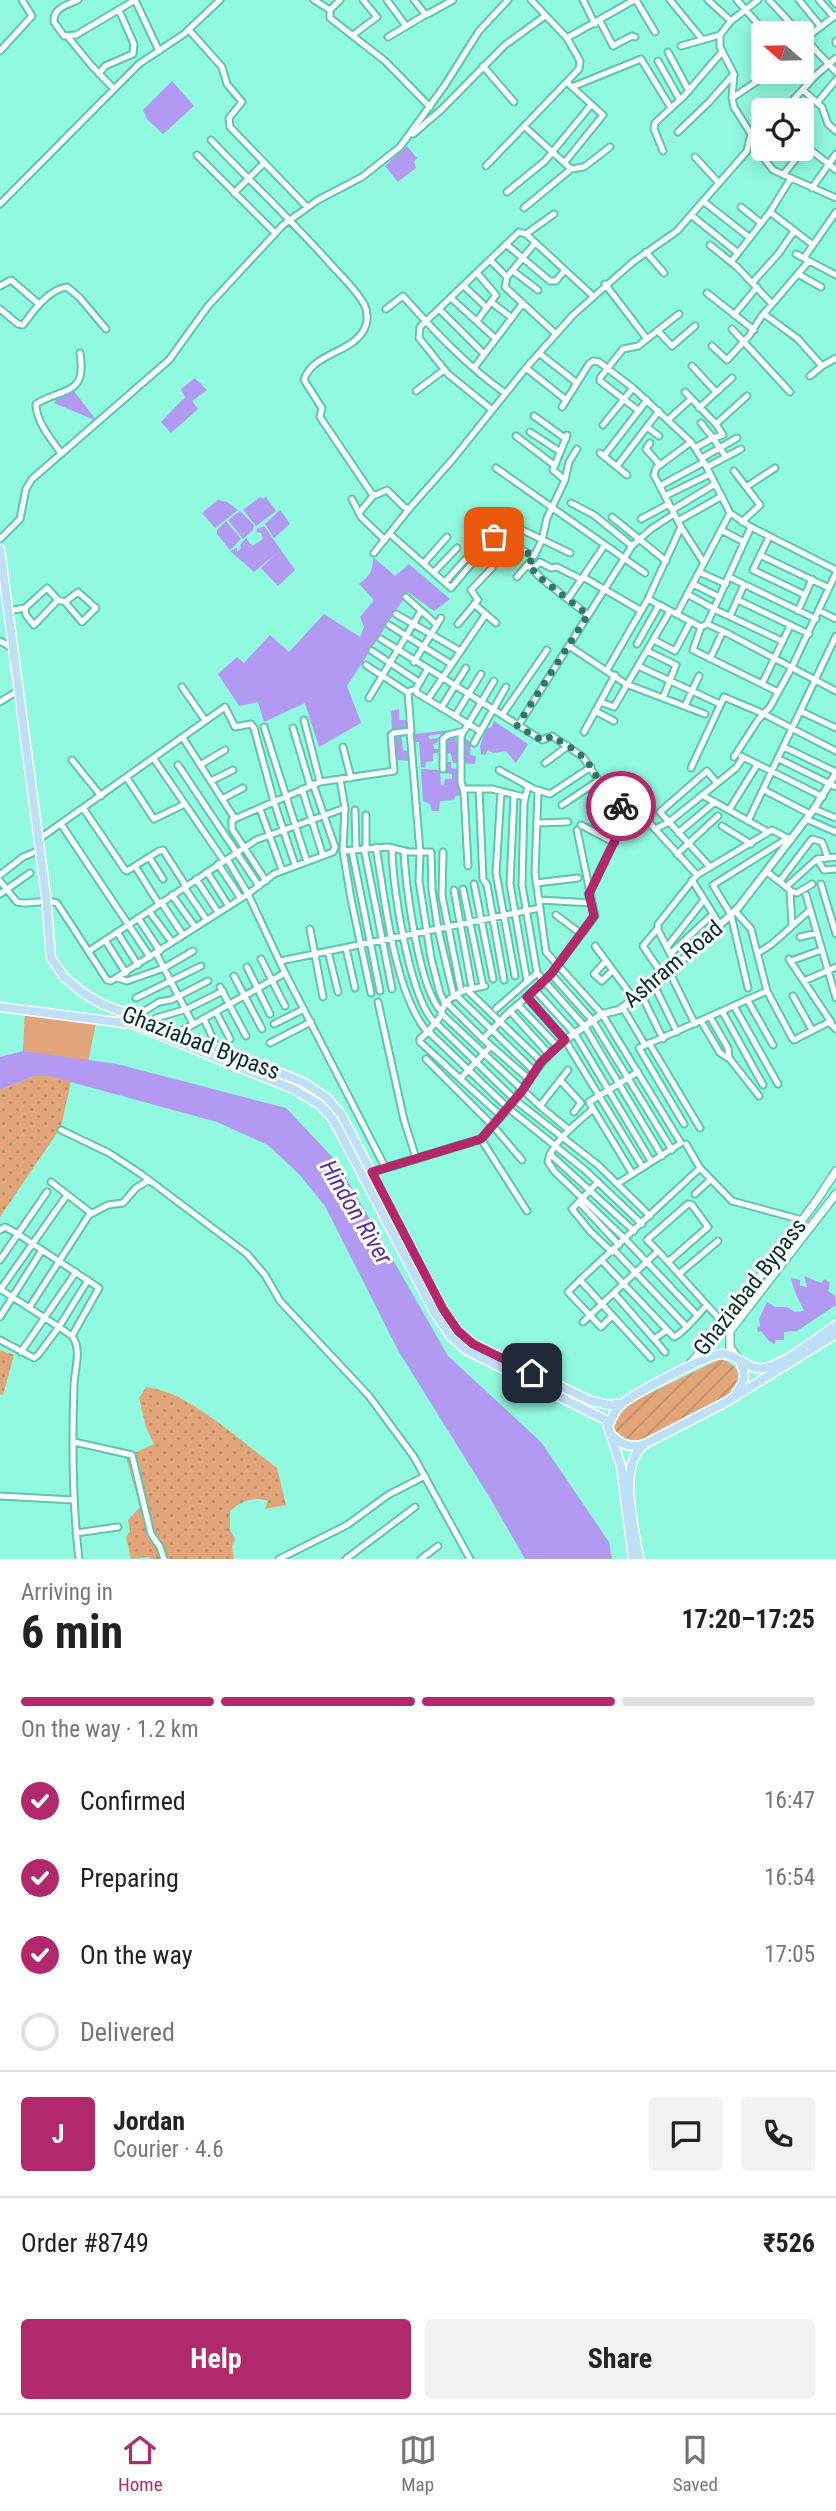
<!DOCTYPE html>
<meta charset="utf-8">
<style>
body{margin:0;font-family:"Roboto Condensed",sans-serif;background:#f2f2f2;color:#222;height:100vh;display:flex;flex-direction:column;font-size:26px;white-space:nowrap}
*{box-sizing:border-box;margin:0}
p{font-size:23px;color:#767676}
.icon{flex:none;width:38px;height:38px;fill:none;stroke:currentColor;stroke-width:2;stroke-linecap:round;stroke-linejoin:round}
.map{position:relative;height:1559px;overflow:hidden}
.drawer{display:flex;flex-direction:column;background:#fff;flex:1}
.drawer>*{flex:none}
.needle{width:46px;rotate:290deg}
.controls{position:absolute;left:751px;top:21px;display:grid;gap:14px}
.controls a{display:grid;place-items:center;width:63px;height:63px;border-radius:7px;background:#fff;box-shadow:0 4px 18px #0003;font-size:35px}
.pin{position:absolute;display:grid;place-items:center;width:60px;height:60px;color:#fff;margin:-30px;border-radius:14px;box-shadow:0 4px 10px #0006}
.courier{position:absolute;display:grid;place-items:center;width:70px;height:70px;margin:-35px;border:5px solid #b2296b;border-radius:50%;background:#fff;color:#222;box-shadow:0 2px 9px #0007}
.summary em{font-style:normal;font-weight:700}
.summary div{display:flex;flex-direction:column-reverse}
.summary{display:flex;align-items:center;justify-content:space-between;height:119px;padding:0 21px}
h1{font-size:46px;font-weight:700;line-height:52px}
.bar{display:grid;grid-template-columns:repeat(4,1fr);gap:10px 7px;align-content:center;height:84px;padding:0 21px}
.bar i{height:9px;border-radius:5px;background:#e0e0e0}
.bar .current{background:#b2296b}
.bar p{grid-column:span 4}
.line{display:flex;align-items:center;gap:18px;padding:0 21px;border-top:2px solid #e0e0e0}
.line div{flex:1}
.round{display:grid;place-items:center;flex:none;width:74px;height:74px;border-radius:7px;background:#f2f2f2}
ol{padding:0 21px;list-style:none}
li{display:flex;align-items:center;gap:21px;height:77px}
li p{margin-inline-start:auto}
li .icon{padding:7px;border-radius:50%;background:#b2296b;color:#fff;stroke-width:4}
li:last-child{color:#767676}
li i{width:38px;height:38px;border:4px solid #e0e0e0;border-radius:50%}
.action{display:flex;gap:14px;margin-top:auto;padding:14px 21px}
.action a{flex:1;height:80px;border-radius:7px;background:#b2296b;color:#fff;font-size:28px;font-weight:700;line-height:80px;text-align:center}
.action a+a{background:#f2f2f2;color:#222}
.tabs{display:flex;justify-content:space-around;align-items:center;height:98px;border-top:2px solid #e0e0e0;background:#fff;font-size:19px;color:#767676}
.tabs a{display:grid;justify-items:center;gap:4px}
.tabs .current{color:#b2296b}
.map>svg:first-child{display:block}
.grass{fill:#e2a57a}
.park{fill:url(#park-dots)}
.garden{fill:url(#garden-furrows)}
.water{fill:#b299f1}
.lines{fill:none;stroke-linecap:round;stroke-linejoin:round}
.minor-casing{stroke:#5dc6ae;stroke-width:9}
.tertiary-casing{stroke:#5dc6ae;stroke-width:10}
.secondary-casing{stroke:#5dc6ae;stroke-width:10}
.trunk-casing{stroke:#fff;stroke-width:11}
.minor{stroke:#fff;stroke-width:5}
.tertiary{stroke:#fff;stroke-width:6}
.secondary{stroke:#fff;stroke-width:7}
.trunk{stroke:#bee0f6;stroke-width:8}
.done{stroke:#337668;stroke-width:7;stroke-dasharray:0 12.6}
.route{stroke:#b2296b;stroke-width:9}
.labels{text-anchor:middle;dominant-baseline:central;stroke-width:6;stroke-linejoin:round;paint-order:stroke}
.street-label{font-size:23px;fill:#003027;stroke:#fff}
.water-label{font-size:24px;font-style:italic;fill:#573195;stroke:#fff}
</style>
<div class="map">
<svg width="836" height="1559" viewBox="0 0 836 1559">
<defs>
<pattern id="park-dots" width="8" height="8" patternUnits="userSpaceOnUse" patternTransform="scale(1.75)"><rect width="8" height="8" fill="#e2a57a"/><path d="M2 2h.1M6 6h.1" fill="none" stroke="#c08e6a" stroke-width="1.8" stroke-linecap="round"/></pattern>
<pattern id="garden-furrows" width="10" height="10" patternUnits="userSpaceOnUse" patternTransform="scale(1.75)"><rect width="10" height="10" fill="#e2a57a"/><path d="M-1 1l2-2M0 10L10 0M9 11l2-2" fill="none" stroke="#c08e6a"/></pattern>
</defs>
<rect width="100%" height="100%" fill="#91f9e0"/>
<path class="grass" d="M25 1010 97 1018 88 1062 23 1051Z"/>
<path class="park" d="M34 1076H49L71 1081 61 1127 0 1217V1090Z
M0 1350 14 1355 3 1395 0 1394Z
M146 1387C188 1391 243 1443 277 1468L286 1505 265 1509 268 1501C253 1496 242 1501 230 1511V1529L235 1540 232 1547 234 1559H152L148 1557 131 1559 126 1537 130 1531 128 1520 140 1507 126 1457 154 1444 146 1427 139 1398Z"/>
<path class="garden" d="M720 1359C739 1364 746 1380 731 1395L640 1443C626 1445 618 1438 614 1426L622 1407Z"/>
<path class="water" d="M172 81 194 106 163 134 147 119 143 110Z
M407 146 417 158 414 162 416 168 398 182 385 166Z
M195 378 207 390 192 401 198 409 171 433 161 422 185 397 181 389Z
M73 390 97 421 54 403 59 396H64Z
M265 496 276 511 256 526 243 510 260 497 264 499Z
M218 500 227 502 238 510 215 528 202 513Z
M280 510 290 524 274 538 265 524Z
M240 511 254 525 253 530 243 539 228 520Z
M226 521 241 539 230 550 217 534V530Z
M264 526 295 570 278 586 261 568 277 553 254 572 230 551 237 548V552L241 548 240 545 246 538 252 546 263 539 261 533 256 532 257 529Z
M373 557 395 576 409 564 450 599 434 611 408 592 347 686 361 723 319 747 305 703 264 722 258 702 239 706 218 674 237 657 244 663 270 635 289 652 324 614 360 637 364 627 360 617 374 600 359 584C370 576 373 571 373 557Z
M399 709V720H407L411 727 392 731 391 711Z
M494 721 528 744 516 763 506 751 493 753 488 750 485 755 481 754 480 746 486 729 492 727Z
M453 730V732L428 736 430 739 439 738 437 743 433 744 434 749H439L438 753H433V761L426 762 425 768 421 767 419 742H414V734Z
M401 734 403 750 412 752V761L397 760 391 735Z
M455 736 459 756 462 757 464 737 471 743 470 755 476 756 475 764 453 763 451 754 444 752V739Z
M445 762H451V768L457 769 462 766 461 795 455 796 454 800 440 801 439 811H432L430 804 423 801 421 769 440 770 441 785 443 786 445 779H452V774L444 773Z
M23 1051 117 1064 286 1108 337 1162 448 1356 541 1442 609 1542 612 1559H525L490 1498 399 1352 325 1206 299 1174 268 1145 217 1122 49 1076H34L0 1090V1057Z
M804 1276 821 1283 825 1279 830 1283 828 1291 835 1296 836 1305 797 1331 784 1332V1340H776L774 1344 769 1341 761 1331 758 1332 757 1328 760 1326 759 1319 767 1302 775 1307H787L795 1312 804 1311 794 1290 791 1278 800 1280V1286L807 1287Z"/>
<g class="lines">
<defs>
<path id="minor" d="M78 0C67 5 53 8 54 22L64 36 76 35 135 0
M135 0 159 51
M314 0 330 10
M340 0 330 10V18L385 61 430 107
M387 0 406 26
M414 0 426 15 453 0
M531 0 567 38 634 0
M583 0 595 24
M636 0 655 32
M670 0 702 39
M708 0 731 21
M737 0 766 33
M769 0 836 72
M799 0 821 27
M819 0 834 17
M833 0 836 4
M600 21 613 46 632 36 635 37
M189 30 222 67 227 84 242 102 229 118 230 127 307 207
M353 35 377 17 363 0
M68 37 91 65 114 89
M388 37 425 15
M806 38 836 15
M836 41V43
M681 46 720 35
M0 51 32 16 22 0
M668 52 689 91
M658 61 680 100
M483 66 514 102
M802 68 813 78
M99 74 105 66 133 54 134 44 119 10
M572 87 641 59 671 108
M804 91 822 107 828 124 836 131
M732 98 771 72
M817 103 836 80
M784 110 816 75 836 58
M678 132 709 102 734 74
M413 134 441 110 505 45 545 16
M751 138 763 131
M211 140C249 180 289 218 326 259 338 273 355 288 364 304 367 310 368 318 366 325 357 353 312 352 304 380L322 408 320 417 372 494 376 495 387 490 404 507 409 509 453 459 526 368 573 315 633 262 677 231 747 151 751 134 734 107 732 98 734 74 720 47V35L731 21 758 0
M751 142 773 170 836 198
M802 143 836 170
M663 151 654 129 655 123 684 96 722 52
M197 155 275 233
M695 157 718 182
M764 158 773 149
M565 162 603 115 570 85
M486 166 579 69 580 61 567 38
M571 169 584 167 610 147
M783 175 806 146
M812 188 836 154
M507 192 545 161 591 105
M234 193 264 163
M703 201 750 238
M0 204 139 64 184 34 220 0
M741 207 761 223
M524 208 571 169 525 127
M770 212 813 245
M691 215 738 253
M526 234 554 214
M535 243 507 277 505 287 556 334
M506 244 550 281H556L565 270
M710 245 737 267 772 304
M646 252 664 273
M796 254 836 275
M804 258 836 212
M490 260 507 277
M731 262 770 212 791 178
M513 271 538 290
M798 274 821 287
M752 283 779 253 794 231
M605 284 647 339
M0 286 11 280 39 304
M464 286 487 308
M707 293 754 330
M451 298 496 339
M491 302 512 318
M0 309 18 324 23 325C33 311 49 289 67 287L79 297 106 329
M386 309 403 296C434 331 467 366 505 393
M439 309 484 354
M764 314 798 339 822 366
M734 315 757 287
M477 321 496 295 477 273
M732 329 790 392
M658 331 672 346 695 326
M712 346 727 360 749 336 761 317 809 261
M539 353 577 383
M692 366 716 392
M474 368 523 303
M526 368 566 400
M810 376 822 366 836 358
M416 391 444 370
M685 392 716 424
M562 407 589 364 593 361 599 362 633 388 691 442 704 462 730 513 751 527 836 570
M699 408 732 378
M491 409 448 374 419 338 420 327 519 232 526 234 593 296
M639 411 600 381V378L623 349 638 346 679 314
M534 416 566 439
M669 419 691 399
M603 425 633 388
M647 427 659 436
M530 432 559 451
M516 436 554 465
M691 442 656 468 654 475 681 527 704 563
M650 443 646 449 660 465
M695 448 713 438 701 423
M61 453C51 439 36 422 36 404 64 387 87 396 80 353
M600 453 627 475
M604 456 647 400
M726 457 713 438 723 435 716 424 747 396
M702 458 737 438
M617 466 659 411
M707 467 741 449
M496 468 645 573
M734 471 760 505 742 522
M565 480 553 470 567 435
M660 486 704 462
M746 487 775 468
M665 496 710 474
M352 499 361 517 385 540
M571 503 594 515 632 546 651 529 674 514
M672 510 715 484
M359 513 374 495
M612 517 666 561
M641 519 669 504
M678 521 722 496
M516 527 570 553
M721 530 744 542
M390 534 451 588 494 537 534 556 542 540 547 518 565 480 569 462 577 449
M769 537 753 570 805 595
M0 539 20 519 26 489 32 479 169 360 208 306 283 225 318 200 362 177 400 147 445 85 479 31 508 0
M374 553 409 509
M760 555 829 588
M424 563 447 537
M528 565 542 579 588 615
M533 569 540 562 551 568 557 567 581 579
M434 572 457 548
M699 572 726 584
M517 577 530 562
M583 577 640 610
M729 577 816 619
M445 582 473 551 481 553
M693 584 719 597
M687 594 718 611 782 641
M406 597 436 624
M568 599 604 546
M648 599 701 627 707 624 723 631 836 691
M58 600 65 602 82 622 96 608 78 592 65 602
M738 600 809 634
M474 604 496 623
M8 611 25 608 47 588 58 600 34 625 26 615 25 608
M798 611 812 579
M820 611 836 619
M396 614 460 651
M677 614 730 513
M730 616 744 585
M458 624 478 600 471 590 492 568
M707 624 751 527
M389 625 451 664
M701 627 693 650 778 692
M381 639 542 740 552 736 583 757 612 801 646 819 697 875 772 830 791 840
M654 640 675 651 691 621
M0 641 12 648
M637 644 659 605
M569 646 626 684 705 714
M372 651 419 682
M647 651 676 665 663 698
M710 659 723 631
M414 662 441 618
M366 665 407 692 416 689 427 670
M638 666 720 704
M607 670 648 599 681 527
M762 684 790 626
M182 687 205 720
M416 689 417 693 480 731
M369 698 421 611
M428 699 486 614
M0 702 19 690
M600 702 614 707 670 611
M685 706 699 676
M441 708 466 668
M595 711 614 721
M800 711 836 728
M502 715 547 650
M455 716 481 674
M304 720 320 782
M518 726 632 546
M264 727 307 862
M293 728 310 785
M410 731 420 852 419 881 431 958 440 993 445 1004
M584 732 615 675
M183 738 235 819
M474 743 506 687
M343 747 351 778
M784 747 836 772
M741 756 823 797
M734 757 758 720 770 707 792 667 836 573
M154 759 224 861
M779 759 836 787
M72 760 101 796
M545 763 568 746
M178 765 259 886
M200 765 225 750
M691 768 724 697 764 714 836 751
M443 769V739L448 735 464 731
M499 770 534 789 550 794 591 767
M127 778 154 819 185 804
M340 779 345 808 343 851 351 899 371 993
M211 781 233 770
M528 786 524 803 522 885 537 973 585 1027 662 1156
M302 789 323 856
M463 789H492L524 797
M479 789 483 879 487 885 504 980
M764 790 810 814
M538 791 535 873 546 952 602 1014 681 1143 617 1184
M501 792 496 873 515 976
M702 795 768 832
M514 796 510 884 527 981
M222 799 243 788
M562 805 598 781
M83 808 125 870 127 871 159 851 163 850 186 886
M260 809 282 870
M814 809 836 818
M355 810 356 850
M729 810 757 765
M806 819 836 832
M748 821 836 636
M537 823 568 822
M61 824 150 957
M581 825 615 843
M722 826 751 844
M655 829 669 822 736 768 743 758
M678 833 715 802
M39 839 225 707 235 727 251 724 254 728 274 802 295 865
M376 847C385 899 394 993 428 1033
M364 848 392 989
M366 848V815
M392 848C392 886 409 993 433 1021H437C443 1015 440 1012 444 1006 453 991 470 989 485 986
M343 851 388 847 409 852H431L432 890 438 929 454 997
M352 851 380 991
M404 851C405 883 419 991 442 1012
M443 852 442 896 461 991
M677 854 718 816
M149 857 163 879
M227 859 248 894 285 973 385 1167
M817 859 824 870 836 869
M218 864 240 897
M135 866 159 904
M468 866 464 792 461 782V736L494 681
M710 867 660 812 707 771 717 783
M766 871 790 890 792 926
M207 872 228 905
M0 875 23 857 40 850
M196 879 218 912
M692 880 720 925
M0 881 17 902C30 906 44 898 57 903L107 980 111 981 248 894 274 874 333 852 335 847 313 784
M266 881 232 829V820L320 782 394 771 391 735 394 733 411 731 408 692
M780 881 812 839 822 842 828 858 836 857
M536 883 578 878
M474 884 493 979
M821 884 836 934
M787 886 817 859 828 858
M184 887 206 919
M463 889 483 986
M454 890 472 988
M791 891 797 893 812 884
M0 894 30 873
M588 894 629 811
M172 895 195 927
M806 895 836 998
M539 900 592 903
M161 902 183 935
M149 911 172 942
M735 911 751 929 767 991 792 1038 794 1040 829 1022 836 1029
M556 915 580 933
M138 918 160 951
M658 928 643 946 664 977
M310 929 323 997
M117 932 138 965
M800 937 817 933
M105 940 126 973
M595 946 634 999
M667 947 704 900
M346 948 355 988
M89 951 256 840 345 808
M328 951 338 992
M156 953 193 1024
M758 953 772 944 810 910
M670 954 713 914
M261 959 285 1006
M789 959 831 1022
M280 961 540 908
M606 961 594 974 602 981 612 971
M791 961 821 950
M247 967 270 1014
M677 967 658 930V924L697 875
M670 973 695 1024
M551 974 593 1021 672 1150
M234 976 262 1029
M117 978 127 981 164 968 193 951
M804 981 836 967
M654 985 677 1032
M220 987 246 1036
M748 988 731 915 713 885 788 838
M466 989 542 1062
M535 990 575 1034 651 1161
M641 994 663 1039
M456 995 535 1072
M793 996 812 1030
M527 997 565 1040 642 1166
M136 998 201 966
M747 999 773 1045
M378 1002 404 1120 416 1158
M447 1003 483 1039 530 1080
M518 1005 557 1046
M734 1006 778 1084
M623 1008 645 1045
M496 1009 537 973
M510 1011 549 1054
M722 1011 763 1085
M143 1012 159 1002 171 1000 208 981
M216 1012 230 1039
M443 1015 540 1106 568 1070
M710 1017 728 1048 729 1058 759 1096
M156 1018 187 1009 223 991
M204 1019 214 1041
M701 1021 720 1053 728 1058
M435 1022 515 1100 598 1165 650 1216
M436 1022 429 1030 431 1034 508 1108 585 1170 642 1224
M274 1024 304 1009
M428 1032 420 1039V1042L501 1116
M178 1033 285 973
M483 1039 510 1011 544 983 595 916 577 830
M270 1043 311 1022
M649 1043 700 1128
M426 1059 493 1126 522 1160
M460 1079 491 1046
M560 1080 581 1103 574 1112
M540 1106 569 1130
M593 1109C579 1121 550 1144 548 1162L555 1172 625 1239 697 1315
M684 1124 639 1048 767 991
M61 1130 109 1153 141 1174 247 1254 265 1275 280 1301 369 1396 414 1457 470 1559
M481 1139 527 1211
M686 1144 700 1168 732 1201 802 1220
M550 1154 634 1231
M632 1173 589 1102 638 1072
M51 1182 91 1213
M598 1182 572 1209 590 1231 612 1252
M695 1194 710 1180
M579 1202 619 1245
M0 1230 5 1227 18 1234 99 1288 72 1336C82 1349 75 1368 74 1384 72 1442 72 1501 79 1559
M614 1250 686 1326
M658 1251 724 1324
M0 1260 47 1192
M602 1261 674 1337C684 1333 698 1314 707 1305
M679 1274 718 1241
M580 1280 568 1292 601 1327 612 1316
M0 1289 59 1327 88 1280
M0 1290 67 1195
M614 1293 654 1339 667 1330
M29 1308 89 1215 108 1205 123 1203 136 1188 149 1180
M0 1317 42 1250
M583 1322 658 1251 647 1240 688 1204 692 1205 708 1227 668 1262
M0 1340 34 1358 38 1355 59 1327 72 1336
M655 1340 665 1352
M21 1352 76 1272
M651 1358 580 1280 700 1168
M74 1442 132 1455 151 1534 160 1547 164 1559
M0 1496 74 1500
M76 1533 118 1527
M279 1559 347 1525 388 1495 425 1476
M346 1559 415 1507
M421 1559 438 1546"/>
<path id="tertiary" d="M372 1172 481 1139 508 1108 542 1062 557 1046 602 1014 619 1010 664 977 738 908 814 809 836 773"/>
<path id="secondary" d="M740 1361 730 1347V1331L836 1194
M689 1365 724 1324 817 1200 836 1171"/>
<path id="trunk" d="M0 549 46 896 51 958 64 977 82 992 102 1004 303 1082 326 1097 341 1114 443 1309 458 1331 473 1344 591 1401 609 1405 623 1403
M0 1007 132 1024 293 1089 319 1104 333 1119 434 1312 451 1337 466 1350 606 1420 621 1466 633 1559
M736 1393C744 1384 746 1374 741 1364
M609 1425C612 1416 616 1409 623 1403 636 1393 709 1353 723 1354 741 1355 748 1373 768 1367 790 1361 816 1338 836 1325
M614 1437C623 1446 633 1448 645 1444L726 1402 836 1334
M639 1559C635 1528 617 1468 643 1446"/>
</defs>
<use href="#minor" class="minor-casing"/>
<use href="#tertiary" class="tertiary-casing"/>
<use href="#secondary" class="secondary-casing"/>
<use href="#trunk" class="trunk-casing"/>
<use href="#minor" class="minor"/>
<use href="#tertiary" class="tertiary"/>
<use href="#secondary" class="secondary"/>
<use href="#trunk" class="trunk"/>
</g>
<g class="lines">
<path class="done" d="M494 537 534 556 528 565 542 579 588 615 517 726 543 741 552 736C562 743 575 749 584 758 598 773 601 796 621 806"/>
<path class="route" d="M532 1373 473 1344 458 1331 443 1309 372 1172 481 1139 522 1091 541 1062 565 1040 527 997 551 974 594 916 589 894 629 811 621 806"/>
</g>
<g class="labels">
<g class="street-label">
<text transform="translate(673 964) rotate(-40)">Ashram Road</text>
<text transform="translate(201 1043) rotate(21)">Ghaziabad Bypass</text>
<text transform="translate(750 1287) rotate(-52)">Ghaziabad Bypass</text>
</g>
<g class="water-label">
<text transform="translate(356 1212) rotate(59)">Hindon River</text>
</g>
</g>
</svg>
<div class="controls">
<a><svg class="needle" viewBox="-14 -14 28 28"><path d="M0-13l5 13h-10z" fill="#e53935"/><path d="M0 13l5-13h-10z" fill="#767676"/></svg></a>
<a><svg class="icon" aria-label="locate" viewBox="0 0 24 24"><circle cx="12" cy="12" r="6"/><path d="M12 2v4M12 18v4M2 12h4M18 12h4"/></svg></a>
</div>
<div class="pin" style="left:494px;top:537px;background:#ea580c"><svg class="icon" aria-label="bag" viewBox="0 0 24 24"><path d="M5 8h14l-1 12H6zM9 8a3 3 0 0 1 6 0"/></svg></div>
<div class="pin" style="left:532px;top:1373px;background:#1f2937"><svg class="icon" aria-label="home" viewBox="0 0 24 24"><path d="M3 11l9-7 9 7M6 9v11h12V9"/></svg></div>
<div class="courier" style="left:621px;top:806px"><svg class="icon" aria-label="bike" viewBox="0 0 24 24"><circle cx="6" cy="16" r="4"/><circle cx="18" cy="16" r="4"/><path d="M6 16l4-8h5l3 8M10 8l3 8H6M13 5h3"/></svg></div>
</div>
<section class="drawer">
<div class="summary"><div><h1>6 min</h1><p>Arriving in</p></div><em>17:20–17:25</em></div>
<div class="bar"><i class="current"></i><i class="current"></i><i class="current"></i><i></i><p>On the way · 1.2 km</p></div>
<ol>
<li><svg class="icon" aria-label="check" viewBox="0 0 24 24"><path d="M5 12l5 5 9-10"/></svg>Confirmed<p>16:47</p></li>
<li><svg class="icon" aria-label="check" viewBox="0 0 24 24"><path d="M5 12l5 5 9-10"/></svg>Preparing<p>16:54</p></li>
<li><svg class="icon" aria-label="check" viewBox="0 0 24 24"><path d="M5 12l5 5 9-10"/></svg>On the way<p>17:05</p></li>
<li><i></i>Delivered</li>
</ol>
<div class="line" style="height:126px"><b class="round" style="background:#b2296b;color:#fff">J</b><div><b>Jordan</b><p>Courier · 4.6</p></div><a class="round"><svg class="icon" aria-label="chat" viewBox="0 0 24 24"><path d="M4 5h16v11H9l-5 4z"/></svg></a><a class="round"><svg class="icon" aria-label="phone" viewBox="0 0 24 24"><path d="M5 4h4l2 5-3 2q2 4 5 5l2-3 5 2v4C11 20 4 13 5 4z"/></svg></a></div>
<div class="line" style="height:91px"><div>Order #8749</div><b>₹526</b></div>
<div class="action"><a>Help</a><a>Share</a></div>
</section>
<nav class="tabs">
<a class="current"><svg class="icon" aria-label="home" viewBox="0 0 24 24"><path d="M3 11l9-7 9 7M6 9v11h12V9"/></svg>Home</a>
<a><svg class="icon" aria-label="map" viewBox="0 0 24 24"><path d="M3 6l6-2 6 2 6-2v14l-6 2-6-2-6 2zM9 4v14M15 6v14"/></svg>Map</a>
<a><svg class="icon" aria-label="saved" viewBox="0 0 24 24"><path d="M7 4h10v16l-5-4-5 4z"/></svg>Saved</a>
</nav>
